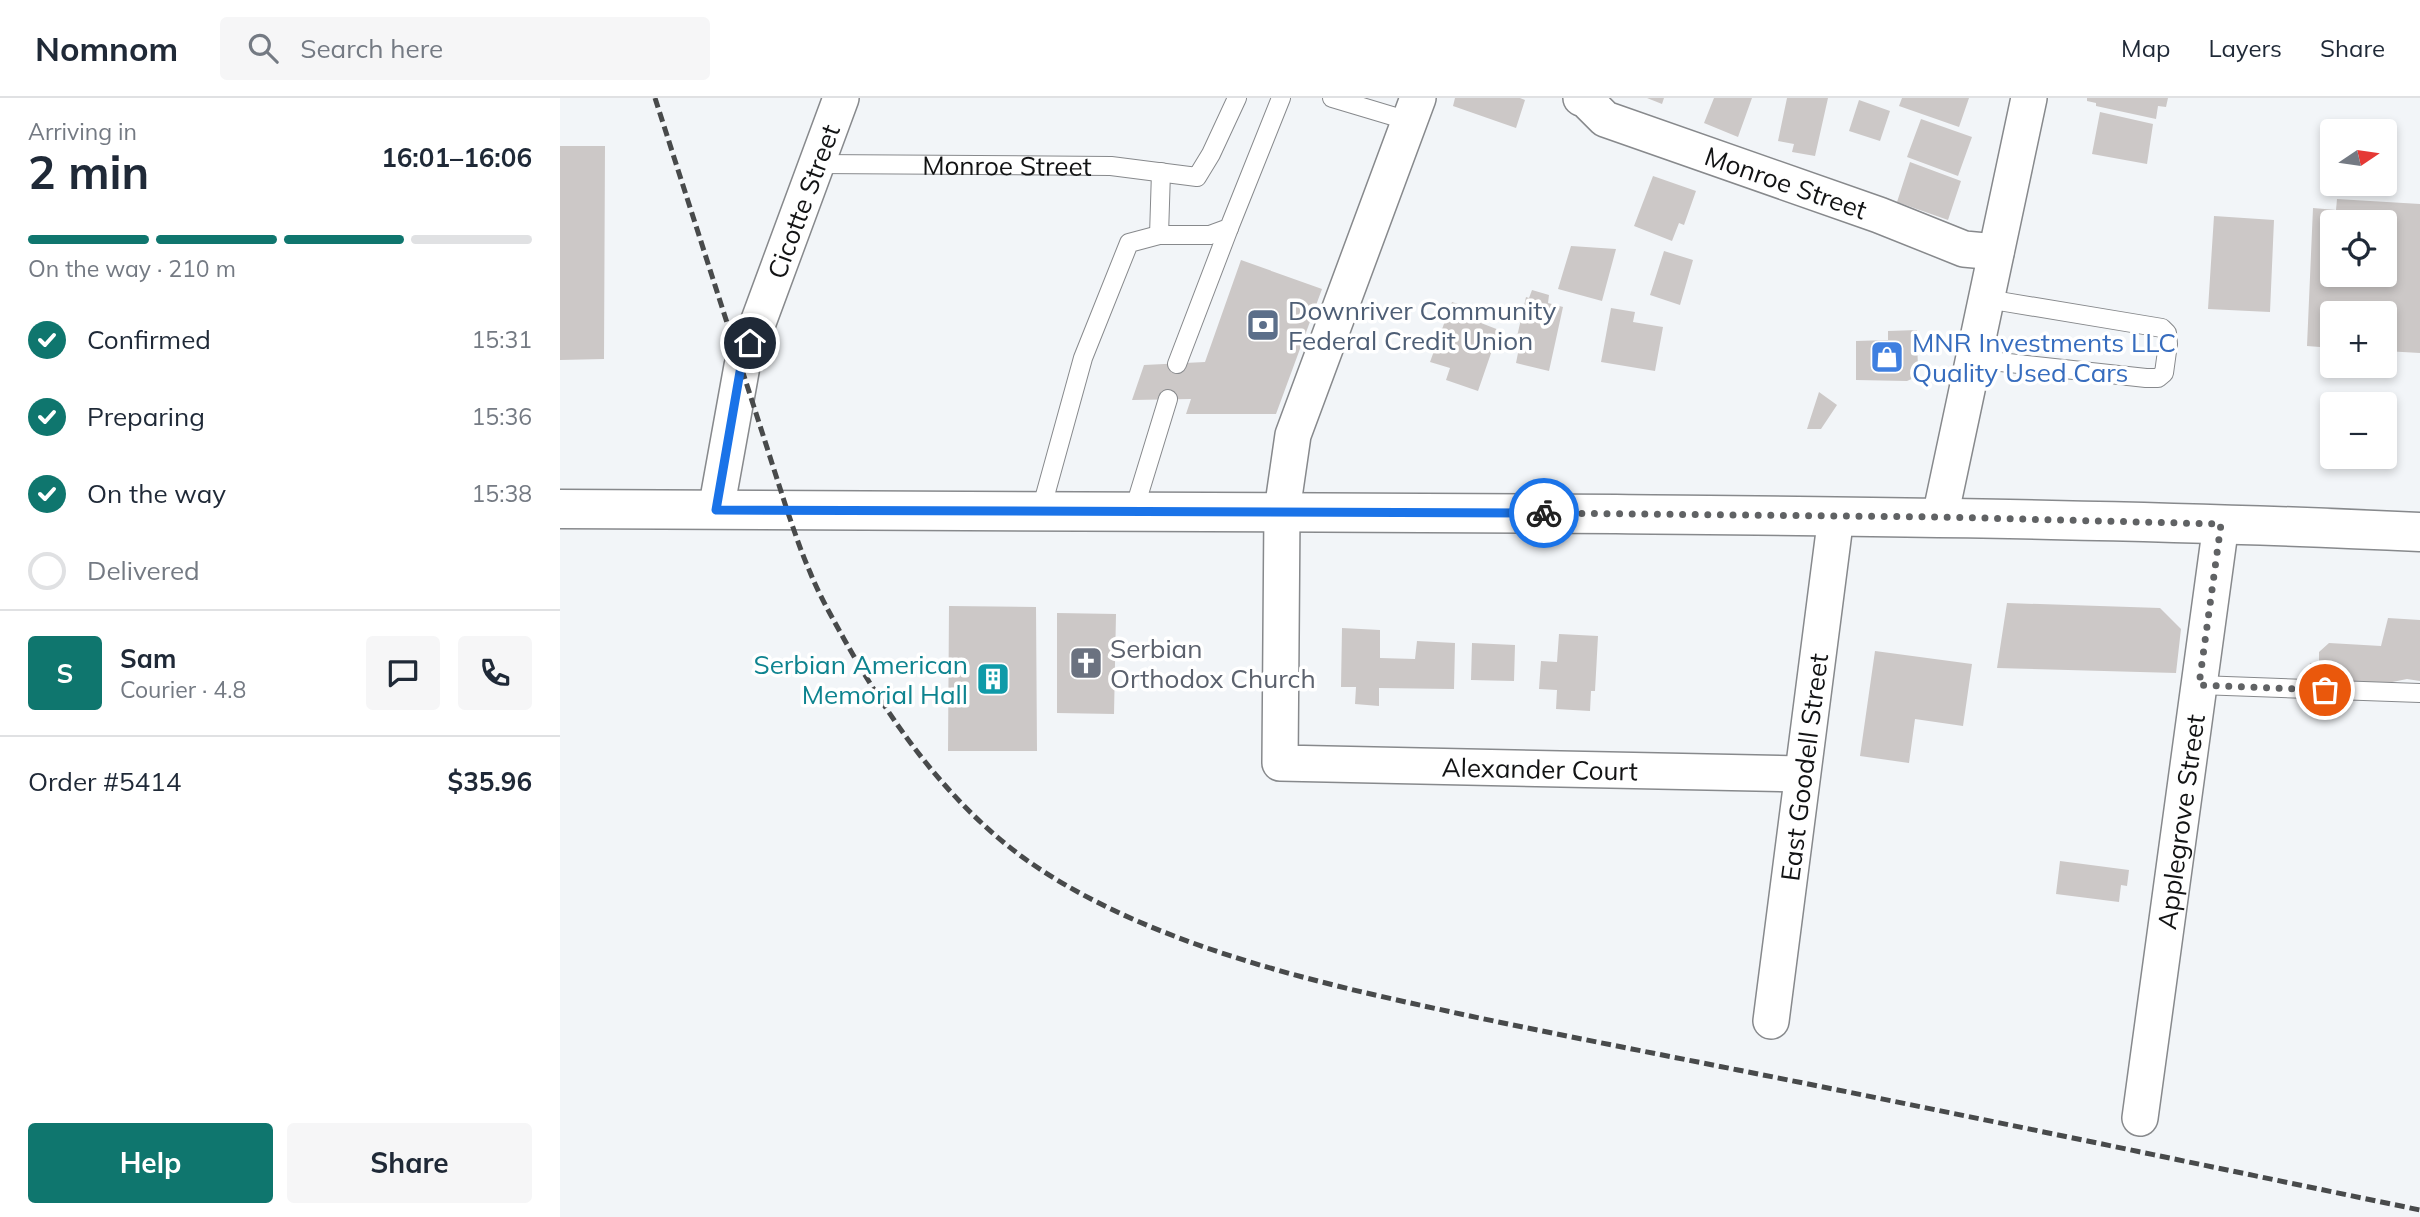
<!DOCTYPE html>
<meta charset="utf-8">
<style>
body{margin:0;font-family:Mulish,sans-serif;background:#f6f6f7;color:#1f2937;height:100vh;display:flex;flex-direction:column;font-size:26px;white-space:nowrap}
*{box-sizing:border-box;margin:0}
p{font-size:23px;color:#747a83}
.icon{flex:none;width:38px;height:38px;fill:none;stroke:currentColor;stroke-width:2;stroke-linecap:round;stroke-linejoin:round}
.map{position:relative;flex:1;overflow:hidden}
.details{display:flex;flex-direction:column;background:#fff;width:560px}
.details>*{flex:none}
.needle{width:46px;rotate:77deg}
.tools{position:absolute;left:1760px;top:21px;display:grid;gap:14px}
.tools a{display:grid;place-items:center;width:77px;height:77px;border-radius:7px;background:#fff;box-shadow:0 4px 10px #0003;font-size:35px}
.pin{position:absolute;display:grid;place-items:center;width:60px;height:60px;color:#fff;margin:-30px;border:4px solid #fff;border-radius:50%;box-shadow:0 2px 7px #0007}
.courier{position:absolute;display:grid;place-items:center;width:70px;height:70px;margin:-35px;border:5px solid #1a73e8;border-radius:50%;background:#fff;color:#222;box-shadow:0 2px 9px #0007}
.head em{font-style:normal;font-weight:700}
.head div{display:flex;flex-direction:column-reverse}
.head{display:flex;align-items:center;justify-content:space-between;height:119px;padding:0 28px}
h1{font-size:46px;font-weight:700;line-height:52px}
.bar{display:grid;grid-template-columns:repeat(4,1fr);gap:10px 7px;align-content:center;height:84px;padding:0 28px}
.bar i{height:9px;border-radius:5px;background:#e0e1e3}
.bar .on{background:#0f766e}
.bar p{grid-column:span 4}
.line{display:flex;align-items:center;gap:18px;padding:0 28px;border-top:2px solid #e0e1e3}
.line div{flex:1}
.round{display:grid;place-items:center;flex:none;width:74px;height:74px;border-radius:7px;background:#f6f6f7}
ol{padding:0 28px;list-style:none}
li{display:flex;align-items:center;gap:21px;height:77px}
li p{margin-inline-start:auto}
li .icon{padding:7px;border-radius:50%;background:#0f766e;color:#fff;stroke-width:4}
li:last-child{color:#747a83}
li i{width:38px;height:38px;border:4px solid #e0e1e3;border-radius:50%}
.primary-button{display:flex;gap:14px;margin-top:auto;padding:14px 28px}
.primary-button a{flex:1;height:80px;border-radius:7px;background:#0f766e;color:#fff;font-size:28px;font-weight:700;line-height:80px;text-align:center}
.primary-button a+a{background:#f6f6f7;color:#1f2937}
header{display:flex;align-items:center;gap:42px;box-sizing:border-box;height:98px;padding:0 35px;background:#fff;border-bottom:2px solid #e0e1e3}
header strong{font-size:33px}
nav{display:flex;gap:38px;margin-inline-start:auto;font-size:24px}
.search{width:490px;height:63px;background:#f6f6f7;display:flex;align-items:center;gap:18px;box-sizing:border-box;padding:0 24px;border-radius:7px;color:#747a83;font-size:26px}
main{display:flex;flex:1;min-height:0}
.map>svg:first-child{display:block}
.building{fill:#ccc8c7;fill-rule:evenodd}
.lines{fill:none;stroke-linecap:round;stroke-linejoin:round}
.lane-casing{stroke:#87898c;stroke-width:20}
.street-casing{stroke:#87898c;stroke-width:38}
.secondary-casing{stroke:#87898c;stroke-width:41}
.lane{stroke:#fff;stroke-width:18}
.street{stroke:#fff;stroke-width:35}
.secondary{stroke:#fff;stroke-width:38}
.rail{stroke:#484a4b;stroke-width:5;stroke-dasharray:10 5;stroke-linecap:butt}
.done{stroke:#606264;stroke-width:7;stroke-dasharray:0 12.6}
.route{stroke:#1a73e8;stroke-width:9}
.labels{text-anchor:middle;dominant-baseline:central;stroke-width:7;stroke-linejoin:round;paint-order:stroke}
.street-label{font-size:26px;fill:#121314;stroke:#fff}
.service-label{font-size:26px;fill:#4e5e75;stroke:#fff;text-anchor:start}
.shop-label{font-size:26px;fill:#366cbe;stroke:#fff;text-anchor:start}
.worship-label{font-size:26px;fill:#5b616d;stroke:#fff;text-anchor:start}
.culture-label{font-size:26px;fill:#0d838f;stroke:#fff;text-anchor:end}
</style>
<header>
<strong>Nomnom</strong>
<div class="search"><svg class="icon" aria-label="search" viewBox="0 0 24 24"><circle cx="10" cy="10" r="6"/><path d="M15 15l6 6"/></svg>Search here</div>
<nav><a>Map</a><a>Layers</a><a>Share</a></nav>
</header>
<main>
<section class="details">
<div class="head"><div><h1>2 min</h1><p>Arriving in</p></div><em>16:01–16:06</em></div>
<div class="bar"><i class="on"></i><i class="on"></i><i class="on"></i><i></i><p>On the way · 210 m</p></div>
<ol>
<li><svg class="icon" aria-label="check" viewBox="0 0 24 24"><path d="M5 12l5 5 9-10"/></svg>Confirmed<p>15:31</p></li>
<li><svg class="icon" aria-label="check" viewBox="0 0 24 24"><path d="M5 12l5 5 9-10"/></svg>Preparing<p>15:36</p></li>
<li><svg class="icon" aria-label="check" viewBox="0 0 24 24"><path d="M5 12l5 5 9-10"/></svg>On the way<p>15:38</p></li>
<li><i></i>Delivered</li>
</ol>
<div class="line" style="height:126px"><b class="round" style="background:#0f766e;color:#fff">S</b><div><b>Sam</b><p>Courier · 4.8</p></div><a class="round"><svg class="icon" aria-label="chat" viewBox="0 0 24 24"><path d="M4 5h16v11H9l-5 4z"/></svg></a><a class="round"><svg class="icon" aria-label="phone" viewBox="0 0 24 24"><path d="M5 4h4l2 5-3 2q2 4 5 5l2-3 5 2v4C11 20 4 13 5 4z"/></svg></a></div>
<div class="line" style="height:91px"><div>Order #5414</div><b>$35.96</b></div>
<div class="primary-button"><a>Help</a><a>Share</a></div>
</section>
<div class="map">
<svg width="1860" height="1119" viewBox="0 0 1860 1119">
<rect width="100%" height="100%" fill="#f2f5f8"/>
<path class="building" d="M895 0H960L965 2 956 30 893 8Z
M1087 0H1104L1102 6Z
M1154 0H1192L1178 39 1144 25Z
M1227 0H1268L1255 58 1232 54 1234 46 1218 43Z
M1342 0H1409L1399 29 1339 8Z
M1527 0H1608L1606 9 1598 8 1596 21 1536 8V5L1527 3Z
M1299 2 1330 13 1320 43 1289 33Z
M1540 14 1593 26 1587 66 1532 56Z
M1361 21 1412 39 1398 78 1347 59Z
M0 48H45L44 261 0 262Z
M1350 64 1401 83 1388 122 1337 104Z
M1093 78 1136 93 1124 127 1119 125 1112 143 1074 128Z
M1777 101 1860 106V255L1825 253V215H1773V250L1747 248 1753 110 1776 112ZM1773 124H1825V177H1773Z
M1654 118 1714 122 1710 214 1648 211Z
M1011 148 1056 151 1042 203 998 191Z
M1104 153 1133 162 1120 207 1090 197Z
M681 162 762 191 716 316H626L631 301 572 302 584 267 645 264Z
M972 192 989 197 988 205 1003 209 989 273 956 265 960 245 956 243 966 199 969 200Z
M892 204 924 215 921 225 939 232 918 293 886 282 890 270 870 264Z
M1051 210 1075 214 1073 224 1103 229 1095 273 1041 264Z
M1357 232 1358 275 1356 279 1347 283 1296 282V243L1328 242V233Z
M1259 294 1277 307 1261 331H1247Z
M1447 505 1600 510 1621 531 1616 575 1437 570Z
M389 508 476 509 477 653H388Z
M497 515 556 516 554 616 497 615Z
M1828 520 1860 522V583L1847 581 1818 587 1748 582 1750 565H1759V554L1769 545 1821 548Z
M782 530 820 532V560L855 561 857 543 895 545 894 591 819 590V608L795 606 796 589H781Z
M999 536 1038 538 1035 593H1031L1030 613 996 611 997 592 979 591 981 563 997 564Z
M912 545 955 547 954 583 911 582Z
M1315 553 1412 566 1403 628 1355 621 1349 665 1300 658Z
M1500 763 1569 772 1567 788 1561 787 1559 804 1496 796Z"/>
<g class="lines">
<defs>
<g id="lane">
<path d="M772 0 849 23"/>
<path id="s1" d="M256 66 551 68 637 79 651 56 677 0"/>
<path d="M599 137 601 74"/>
<path d="M1413 261 1586 280H1598L1604 275 1608 246 1607 235 1602 230 1427 201"/>
<path d="M617 266 669 130"/>
<path d="M481 412 523 260 569 145 599 137H650L669 130 721 0"/>
<path d="M574 412 608 301"/>
<path d="M1639 587 1860 595"/>
</g>
<g id="street">
<path id="s2" d="M858 0 733 337 722 413 720 665 1241 676"/>
<path id="s3" d="M1021 0 1026 2 1045 21 1319 117 1404 151 1436 154"/>
<path id="s4" d="M156 412 182 268 281 0"/>
<path d="M1380 419 1469 0"/>
<path id="s5" d="M1211 923 1276 418"/>
<path id="s6" d="M1580 1020 1661 426"/>
</g>
<path id="secondary" d="M0 411C352 412 704 413 1056 416 1324 419 1592 421 1860 434"/>
</defs>
<use href="#lane" class="lane-casing"/>
<use href="#street" class="street-casing"/>
<use href="#secondary" class="secondary-casing"/>
<use href="#lane" class="lane"/>
<use href="#street" class="street"/>
<use href="#secondary" class="secondary"/>
<path class="rail" d="M95 0 227 412C234 432 241 454 250 474 259 497 272 519 284 541 330 623 385 701 461 758 572 839 731 879 864 908 968 931 1073 951 1178 972 1405 1017 1633 1065 1860 1112"/>
</g>
<g class="lines">
<path class="done" d="M984 415 1380 419 1661 426 1639 587 1765 592"/>
<path class="route" d="M190 245 181 268 156 412 984 415"/>
</g>
<defs>
<symbol id="bank-square" viewBox="-11 -11 22 22"><rect x="-9" y="-9" width="18" height="18" rx="4" fill="#5c6f8a" stroke="#fff"/><path d="M-6-4H6V4H-6ZM0-2.3a2.3 2.3 0 1 0 0 4.6a2.3 2.3 0 1 0 0-4.6Z" fill="#fff"/></symbol>
<symbol id="shop-square" viewBox="-11 -11 22 22"><rect x="-9" y="-9" width="18" height="18" rx="4" fill="#3f7fe0" stroke="#fff"/><path d="M-5-2.5h2.3a2.7 3.5 0 0 1 5.4 0H5L5.5 6h-11ZM-1.5-2.5h3a1.5 2.3 0 0 0-3 0Z" fill="#fff"/></symbol>
<symbol id="church-square" viewBox="-11 -11 22 22"><rect x="-9" y="-9" width="18" height="18" rx="4" fill="#6b7280" stroke="#fff"/><path d="M-1.2-6h2.4v3.5h3.3v2.4h-3.3V6h-2.4V-.1h-3.3v-2.4h3.3Z" fill="#fff"/></symbol>
<symbol id="building-square" viewBox="-11 -11 22 22"><rect x="-9" y="-9" width="18" height="18" rx="4" fill="#0f9aa8" stroke="#fff"/><path d="M-4-6H4V6H1V3H-1V6H-4ZM-2.5-4.3h1.7v1.8h-1.7ZM.8-4.3h1.7v1.8H.8ZM-2.5-1h1.7V.8h-1.7ZM.8-1h1.7V.8H.8Z" fill="#fff"/></symbol>
</defs>
<g fill-rule="evenodd">
<use href="#bank-square" x="684" y="208" width="38" height="38"/>
<use href="#shop-square" x="1308" y="240" width="38" height="38"/>
<use href="#church-square" x="507" y="546" width="38" height="38"/>
<use href="#building-square" x="414" y="562" width="38" height="38"/>
</g>
<g class="labels">
<g class="street-label">
<text stroke="none"><textPath href="#s1" startOffset="191">Monroe Street</textPath></text>
<text stroke="none"><textPath href="#s3" startOffset="224">Monroe Street</textPath></text>
<text stroke="none"><textPath href="#s4" startOffset="322">Cicotte Street</textPath></text>
<text stroke="none"><textPath href="#s2" startOffset="948">Alexander Court</textPath></text>
<text stroke="none"><textPath href="#s5" startOffset="256">East Goodell Street</textPath></text>
<text stroke="none"><textPath href="#s6" startOffset="299">Applegrove Street</textPath></text>
</g>
<g class="service-label">
<text x="728" y="212">Downriver Community<tspan x="728" dy="30">Federal Credit Union</tspan></text>
</g>
<g class="shop-label">
<text x="1352" y="244">MNR Investments LLC<tspan x="1352" dy="30">Quality Used Cars</tspan></text>
</g>
<g class="worship-label">
<text x="550" y="550">Serbian<tspan x="550" dy="30">Orthodox Church</tspan></text>
</g>
<g class="culture-label">
<text x="408" y="566">Serbian American<tspan x="408" dy="30">Memorial Hall</tspan></text>
</g>
</g>
</svg>
<div class="tools">
<a><svg class="needle" viewBox="-14 -14 28 28"><path d="M0-13l5 13h-10z" fill="#e53935"/><path d="M0 13l5-13h-10z" fill="#747a83"/></svg></a>
<a><svg class="icon" aria-label="locate" viewBox="0 0 24 24"><circle cx="12" cy="12" r="6"/><path d="M12 2v4M12 18v4M2 12h4M18 12h4"/></svg></a>
<a>+</a>
<a>−</a>
</div>
<div class="pin" style="left:1765px;top:592px;background:#ea580c"><svg class="icon" aria-label="bag" viewBox="0 0 24 24"><path d="M5 8h14l-1 12H6zM9 8a3 3 0 0 1 6 0"/></svg></div>
<div class="pin" style="left:190px;top:245px;background:#1f2937"><svg class="icon" aria-label="home" viewBox="0 0 24 24"><path d="M3 11l9-7 9 7M6 9v11h12V9"/></svg></div>
<div class="courier" style="left:984px;top:415px"><svg class="icon" aria-label="bike" viewBox="0 0 24 24"><circle cx="6" cy="16" r="4"/><circle cx="18" cy="16" r="4"/><path d="M6 16l4-8h5l3 8M10 8l3 8H6M13 5h3"/></svg></div>
</div>
</main>
